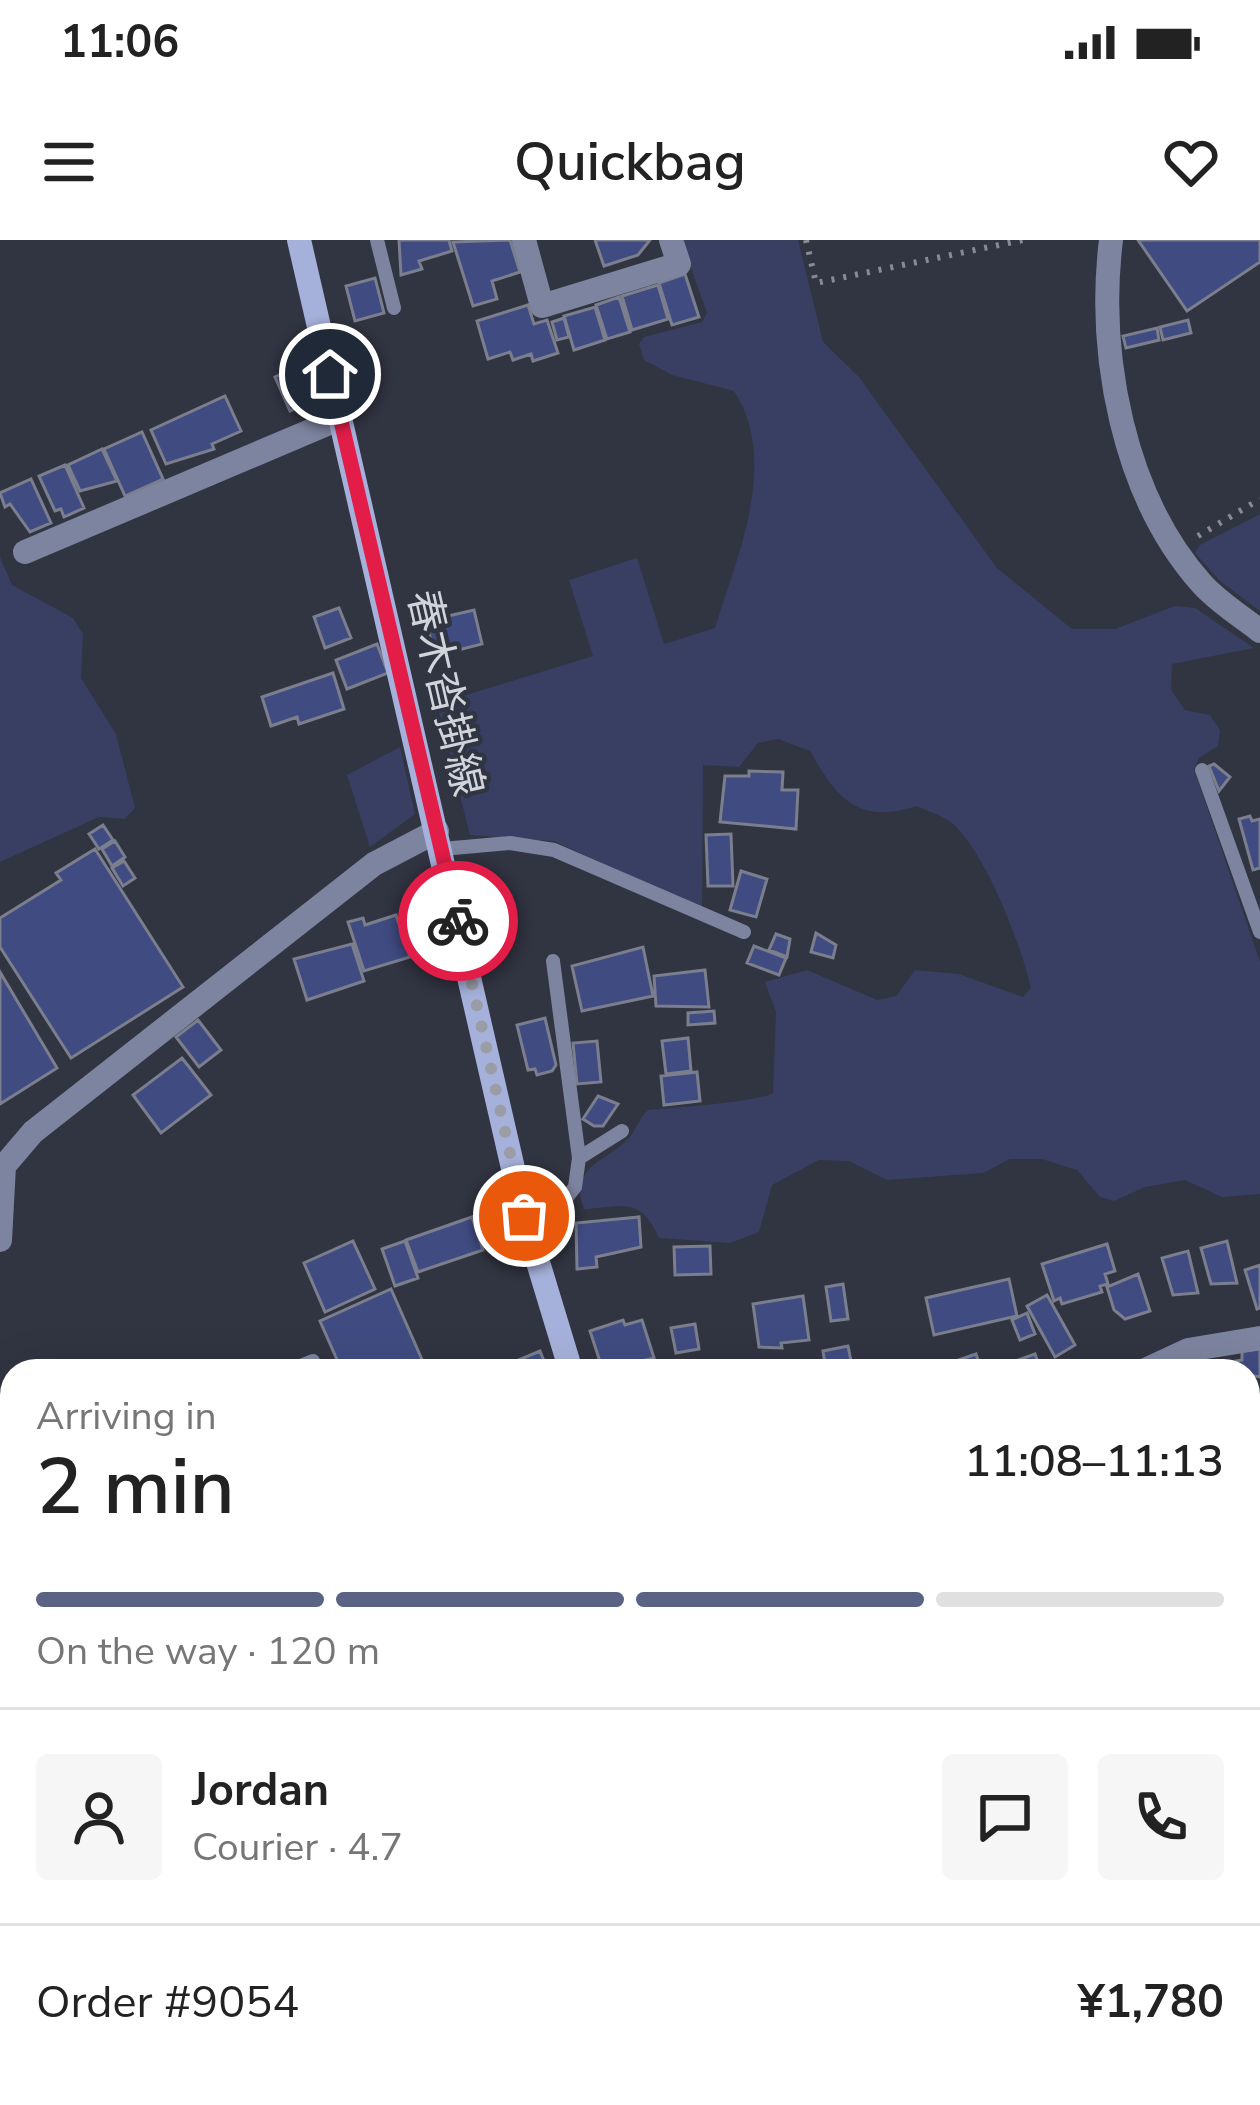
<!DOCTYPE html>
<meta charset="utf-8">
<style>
body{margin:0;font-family:"Nunito Sans","Noto Sans JP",sans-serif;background:#f6f6f6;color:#222;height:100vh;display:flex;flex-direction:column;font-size:45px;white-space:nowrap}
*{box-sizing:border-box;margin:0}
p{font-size:39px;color:#767676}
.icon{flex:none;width:66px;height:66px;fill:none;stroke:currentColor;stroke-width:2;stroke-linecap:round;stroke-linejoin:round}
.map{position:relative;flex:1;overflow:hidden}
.details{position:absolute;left:0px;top:1119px;width:1260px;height:747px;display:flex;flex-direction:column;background:#fff;border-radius:36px 36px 0 0;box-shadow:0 12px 48px #0002}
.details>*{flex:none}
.pin{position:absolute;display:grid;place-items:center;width:102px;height:102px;color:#fff;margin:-51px;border:6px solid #fff;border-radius:50%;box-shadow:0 3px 12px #0007}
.courier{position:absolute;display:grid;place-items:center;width:120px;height:120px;margin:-60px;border:9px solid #e11d48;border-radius:50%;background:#fff;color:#222;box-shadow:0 3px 15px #0007}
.head em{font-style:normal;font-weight:600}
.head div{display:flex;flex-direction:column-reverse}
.head{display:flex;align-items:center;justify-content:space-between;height:204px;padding:0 36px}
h1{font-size:78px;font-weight:600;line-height:90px}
.bar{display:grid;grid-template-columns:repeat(4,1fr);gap:18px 12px;align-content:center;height:144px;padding:0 36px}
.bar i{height:15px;border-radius:9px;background:#e0e0e0}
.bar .active{background:#5b6385}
.bar p{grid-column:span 4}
.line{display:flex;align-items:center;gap:30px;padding:0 36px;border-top:3px solid #e0e0e0}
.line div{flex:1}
.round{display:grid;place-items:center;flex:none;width:126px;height:126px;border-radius:12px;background:#f6f6f6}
.status{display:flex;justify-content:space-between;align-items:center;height:84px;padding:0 60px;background:#fff;direction:ltr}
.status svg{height:33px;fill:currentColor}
header{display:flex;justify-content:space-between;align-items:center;height:156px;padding:0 36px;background:#fff;font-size:54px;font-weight:600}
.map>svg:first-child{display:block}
.green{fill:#383f62}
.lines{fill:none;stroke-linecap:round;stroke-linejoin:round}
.stream{stroke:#0f1142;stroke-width:9}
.building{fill:#404b81;stroke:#7a7e8d;stroke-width:3}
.path{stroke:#888a95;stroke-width:6;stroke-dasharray:3 9;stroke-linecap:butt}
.lane{stroke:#7d849f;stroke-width:14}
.street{stroke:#7d849f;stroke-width:24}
.secondary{stroke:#a6b1db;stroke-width:24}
.done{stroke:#9a9ca6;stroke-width:12;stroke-dasharray:0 21.6}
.route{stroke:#e11d48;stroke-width:15}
.labels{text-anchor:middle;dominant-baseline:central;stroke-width:9;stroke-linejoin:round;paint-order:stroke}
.street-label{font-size:42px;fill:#d2d4dc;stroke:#313441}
</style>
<div class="status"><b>11:06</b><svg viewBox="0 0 49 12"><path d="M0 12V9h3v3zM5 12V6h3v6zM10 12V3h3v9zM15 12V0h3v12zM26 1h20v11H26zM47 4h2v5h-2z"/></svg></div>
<header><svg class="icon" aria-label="menu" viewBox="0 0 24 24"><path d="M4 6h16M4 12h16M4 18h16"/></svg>Quickbag<svg class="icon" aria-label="heart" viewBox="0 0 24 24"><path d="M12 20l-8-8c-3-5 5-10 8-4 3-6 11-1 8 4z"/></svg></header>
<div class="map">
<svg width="1260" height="1865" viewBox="0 0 1260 1865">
<rect width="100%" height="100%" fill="#313441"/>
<path class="green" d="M681 0H798L823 102 859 137 997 328 1072 389H1115L1175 366 1195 368 1254 408 1172 424 1171 450 1185 470 1210 475 1220 490 1218 506 1199 518 1194 529 1260 722V954L1222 957 1185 940 1145 947 1114 961 1100 957 1077 930 1042 919H1010L983 933 887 940 849 921 819 920 772 945 759 992 730 1003 659 998C640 956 625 967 584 969 566 923 616 919 632 894 638 885 639 879 648 870 672 868 758 862 773 853L776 772 765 742 807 730 877 760 896 756 915 730 959 734 1023 757 1031 748C1021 705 986 613 952 583 943 576 927 571 917 566 858 585 837 559 810 511L778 499 758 503 739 527 703 525 702 669 554 601 470 595 437 464 593 416 569 340 637 318 664 404 715 388C737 316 780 222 734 151L672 135 644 120 639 104 644 97 702 82 707 73Z
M1260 274V371L1220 341 1195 313 1200 305Z
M0 317 12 345 73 378 83 394 81 438 116 494 135 568 125 579 99 577 0 622Z
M400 507 415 574 370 607 347 535Z
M0 1393 12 1408V1679L0 1703Z
M1260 1405V1832L1248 1833V1408Z"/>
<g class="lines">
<path class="stream" d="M0 1780 12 1790
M88 1854 101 1865"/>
</g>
<path class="building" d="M399 0H449L452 11 419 21 422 29 401 35Z
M510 0 520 32 492 41 497 59 473 66 453 2Z
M595 0H650L638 15 604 26Z
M1138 0H1260V22L1187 71Z
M685 34 699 77 672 85 659 43Z
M375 38 384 73 355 81 346 46Z
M658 45 668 79 632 90 622 56Z
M619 57 630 92 607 99 596 65Z
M528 65 534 84 547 80 558 113 533 121 531 114 513 120 510 112 488 119 477 81Z
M595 67 605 100 574 110 564 76Z
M564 78 569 97 557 100 552 82Z
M1188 80 1191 93 1163 100 1160 87Z
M1157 88 1159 100 1126 108 1123 96Z
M305 123 320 157 290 171 275 137Z
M225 156 241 191 212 204 214 209 166 224 151 190Z
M142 192 163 239 125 256 104 209Z
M102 209 117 241 80 251 68 225Z
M65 225 84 268 64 277 61 269 55 271 39 236Z
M31 239 51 283 30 292 10 264 5 267 0 253Z
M339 368 351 398 325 408 314 377Z
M474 370 482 404 435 416 426 381Z
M377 404 388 433 347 449 336 420Z
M333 433 344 469 299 484 297 477 271 486 262 457Z
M1214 524 1230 537 1219 551 1209 526Z
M749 531 783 532 782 550H798L796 589 720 582 725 536H749Z
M1250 576 1252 581 1260 579V628L1253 630 1239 579Z
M103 585 113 600 99 609 89 594Z
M731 594 733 646H708L706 595Z
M115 601 125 617 112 626 102 609Z
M95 609 183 747 71 818 0 707V678L61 640 56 633Z
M124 621 135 638 123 646 112 628Z
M741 631 767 639 756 677 730 670Z
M396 675 410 717 364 731 348 682 363 678 365 685Z
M816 693 836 705 833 718 811 712Z
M776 694 790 699 787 717 769 710Z
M352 704 364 741 307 760 294 719Z
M754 706 786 718 779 735 747 723Z
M643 707 653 756 582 771 572 726Z
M705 730 709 767 656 766 654 736Z
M0 732 57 828 0 864Z
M714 771 715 783 688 785V773Z
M545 778 556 825 552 831 537 835 535 829 528 830 517 785Z
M198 780 221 810 199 827 176 797Z
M688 798 691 831 666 834 662 801Z
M597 801 601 842 577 844 573 803Z
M182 818 211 855 161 893 133 855Z
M697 832 700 861 664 865 661 836Z
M598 856 618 864 603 886H594L583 879Z
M472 977 483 1010 418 1032 406 1000Z
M639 977 641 1007 596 1017 597 1027 577 1029 576 983Z
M353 1001 375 1049 325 1072 304 1023Z
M405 1001 418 1038 395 1046 382 1009Z
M1227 1001 1237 1043 1211 1044 1201 1008Z
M1107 1004 1115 1031 1105 1034 1108 1044 1100 1046 1102 1052 1062 1064 1060 1058 1054 1061 1042 1024Z
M710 1006 711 1034 675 1035 674 1007Z
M1188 1011 1198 1053 1173 1055 1162 1018Z
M1260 1025V1068L1257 1069 1245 1030Z
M1138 1034 1150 1071 1125 1079 1114 1070 1107 1047Z
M1009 1039 1017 1076 934 1095 926 1058Z
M843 1044 848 1079 831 1081 826 1047Z
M391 1049 427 1131H342L320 1081Z
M1047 1055 1075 1105 1055 1117 1027 1066Z
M803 1056 809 1100 781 1103 782 1108 759 1107 753 1064Z
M1027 1073 1035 1094 1020 1100 1012 1080Z
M623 1080 625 1085 642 1080 654 1118 603 1131 590 1091Z
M695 1084 699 1109 676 1113 671 1088Z
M848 1106 853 1131H826L823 1111Z
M1260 1109V1137L1225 1131 1224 1123 1242 1120V1111Z
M540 1111 548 1131H514L511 1123Z
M976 1114 982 1131H927Z
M1035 1114 1041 1131H987Z"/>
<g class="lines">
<path class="path" d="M806 0 816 43 1023 0
M1198 296 1260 259"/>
<path class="lane" d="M377 0 394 68
M1202 530 1260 692
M442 609 510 603 554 610 744 692
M579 918 622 891
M531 1002 575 947 579 918 553 721
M288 1131 313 1121 317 1131
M1248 1361 1260 1357
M1248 1848 1260 1845
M1185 1865 1226 1854"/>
<path class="street" d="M524 0 542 66 679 24 671 0
M1111 0C1097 114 1123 256 1202 344 1218 362 1241 376 1260 391
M25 312 341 178
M0 1000 4 926 33 892 374 624 437 591
M1143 1131 1188 1110 1260 1098
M1108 1854 1116 1865
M442 1865 452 1854
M810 1865 820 1854"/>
<path class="secondary" d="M299 0 524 976 571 1131
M881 1854 886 1865"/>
</g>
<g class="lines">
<path class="done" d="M458 681 524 976"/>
<path class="route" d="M330 134 458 681"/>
</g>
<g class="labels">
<g class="street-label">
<text transform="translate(445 453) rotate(77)">春木沓掛線</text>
</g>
</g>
</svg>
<div class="pin" style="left:524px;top:976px;background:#ea580c"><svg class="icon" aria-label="bag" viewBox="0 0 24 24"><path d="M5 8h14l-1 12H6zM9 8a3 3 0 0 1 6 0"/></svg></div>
<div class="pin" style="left:330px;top:134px;background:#1f2937"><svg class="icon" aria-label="home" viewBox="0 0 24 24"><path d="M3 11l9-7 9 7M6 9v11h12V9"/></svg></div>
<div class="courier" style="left:458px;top:681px"><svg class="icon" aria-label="bike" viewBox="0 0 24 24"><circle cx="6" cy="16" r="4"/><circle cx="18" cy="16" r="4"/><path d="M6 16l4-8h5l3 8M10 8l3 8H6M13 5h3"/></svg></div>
<section class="details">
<div class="head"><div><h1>2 min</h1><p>Arriving in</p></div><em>11:08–11:13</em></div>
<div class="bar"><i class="active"></i><i class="active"></i><i class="active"></i><i></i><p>On the way · 120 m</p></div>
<div class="line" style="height:216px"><a class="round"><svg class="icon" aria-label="person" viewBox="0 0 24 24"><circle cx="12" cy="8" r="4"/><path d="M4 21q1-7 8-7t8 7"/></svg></a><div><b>Jordan</b><p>Courier · 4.7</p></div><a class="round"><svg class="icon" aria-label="chat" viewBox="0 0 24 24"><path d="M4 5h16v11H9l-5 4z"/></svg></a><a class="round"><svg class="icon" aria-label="phone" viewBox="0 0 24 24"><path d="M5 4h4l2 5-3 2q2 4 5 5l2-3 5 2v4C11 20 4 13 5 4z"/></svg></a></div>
<div class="line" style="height:156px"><div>Order #9054</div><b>¥1,780</b></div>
</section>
</div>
